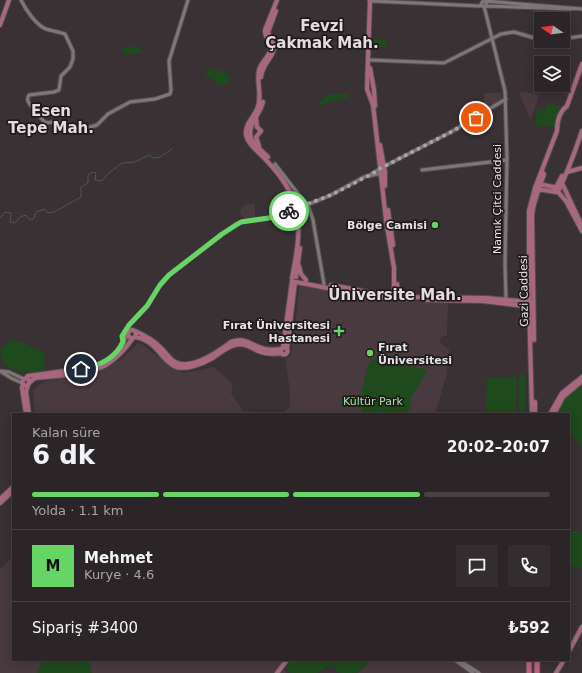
<!DOCTYPE html>
<html lang="tr">
<meta charset="utf-8">
<style>
body{margin:0;font-family:"DejaVu Sans",sans-serif;background:#332d2f;color:#f1f3f6;height:100vh;display:flex;flex-direction:column;font-size:15px;white-space:nowrap}
*{box-sizing:border-box;margin:0}
p{font-size:13px;color:#a6a5a7}
.icon{flex:none;width:22px;height:22px;fill:none;stroke:currentColor;stroke-width:2;stroke-linecap:round;stroke-linejoin:round}
.map{position:relative;flex:1;overflow:hidden}
.drawer{position:absolute;left:12px;top:413px;width:558px;height:248px;display:flex;flex-direction:column;background:#2b2527;border-radius:0px;box-shadow:0 2px 10px #0003,0 0 0 1px #474244}
.drawer>*{flex:none}
.needle{width:26px;rotate:283deg}
.controls{position:absolute;left:534px;top:12px;display:grid;gap:8px}
.controls a{display:grid;place-items:center;width:36px;height:36px;border-radius:0px;background:#2b2527;box-shadow:0 2px 10px #0003,0 0 0 1px #474244;font-size:20px}
.pin{position:absolute;display:grid;place-items:center;width:34px;height:34px;color:#fff;margin:-17px;border:2px solid #fff;border-radius:50%;box-shadow:0 1px 4px #0007}
.courier{position:absolute;display:grid;place-items:center;width:40px;height:40px;margin:-20px;border:3px solid #67d466;border-radius:50%;background:#fff;color:#222;box-shadow:0 1px 5px #0007}
.overview em{font-style:normal;font-weight:800}
.overview div{display:flex;flex-direction:column-reverse}
.overview{display:flex;align-items:center;justify-content:space-between;height:68px;padding:0 20px}
h1{font-size:26px;font-weight:800;line-height:30px}
.bar{display:grid;grid-template-columns:repeat(4,1fr);gap:6px 4px;align-content:center;height:48px;padding:0 20px}
.bar i{height:5px;border-radius:3px;background:#474244}
.bar .selected{background:#67d466}
.bar p{grid-column:span 4}
.line{display:flex;align-items:center;gap:10px;padding:0 20px;border-top:1px solid #474244}
.line div{flex:1}
.round{display:grid;place-items:center;flex:none;width:42px;height:42px;border-radius:0px;background:#332d2f}
.map>svg:first-child{display:block}
.built{fill:#493a3f}
.green{fill:#1e4a1d}
.lines{fill:none;stroke-linecap:round;stroke-linejoin:round}
.stream{stroke:#475d46;stroke-width:1}
.minor-casing{stroke:#554e4f;stroke-width:5}
.major-casing{stroke:#554e4f;stroke-width:6}
.highway-casing{stroke:#554e4f;stroke-width:7}
.minor{stroke:#7f7678;stroke-width:3}
.major{stroke:#a7687f;stroke-width:4}
.highway{stroke:#c15f83;stroke-width:5}
.done{stroke:#aba5a6;stroke-width:4;stroke-dasharray:0 7.2}
.route{stroke:#67d466;stroke-width:5}
.poi-dot{fill:#67d466;stroke:#1e1a1b;stroke-width:1.5}
.labels{text-anchor:middle;dominant-baseline:central;stroke-width:3.5;stroke-linejoin:round;paint-order:stroke}
.street-label{font-size:11px;fill:#e8e3e4;stroke:#1e1a1b}
.poi-label{font-size:11px;font-weight:bold;fill:#e8e3e4;stroke:#1e1a1b;text-anchor:end}
.park-label{font-size:11px;fill:#a2e79f;stroke:#1e1a1b}
.district-label{font-size:15px;font-weight:bold;fill:#e6dbde;stroke:#1e1a1b}
</style>
<div class="map">
<svg width="582" height="673" viewBox="0 0 582 673">
<rect width="100%" height="100%" fill="#393134"/>
<path class="built" d="M522 92 531 93 537 95V96H539L531 118 529 117 519 93Z
M484 93H501L502 100 484 112Z
M255 204V217L245 219 240 214 241 209 244 205Z
M300 284 379 299 448 303 447 336H442L439 342 449 349 446 377 435 414H283L290 406V391L285 359 291 356Z
M138 343 143 345 173 368 184 373 214 367 233 384 231 393 243 411 276 414H35L33 390 43 382 97 373 122 359Z
M13 556V660H289L283 669 287 673H0V568L3 567Z
M375 660H525V673H357L370 662Z"/>
<path class="green" d="M372 39 387 40 386 47H372Z
M134 46 142 50V53L124 55 122 48Z
M208 68 225 72 230 76V80L221 86 205 75Z
M330 94H348V98L337 100 316 107 320 101Z
M548 103 560 107 555 121V127L535 125 536 117 538 109 545 110Z
M11 339 21 342 43 352C45 359 47 366 41 372 25 373 0 373 0 350Z
M373 359 425 369 426 372 412 396 408 414H382L387 391 363 385 369 362Z
M520 375H525V414H519V379Z
M517 377 516 414H486L487 378Z
M582 383V448L569 431V414H556L565 397Z
M362 386 387 391 381 414H361Z
M569 530 582 532V568L569 566Z
M42 660H89L92 673H37Z
M290 660H373L355 673H340L331 665 317 673H291L285 667Z"/>
<g class="lines">
<path class="stream" d="M0 218 5 212 11 213 10 222 15 223 20 217 26 215 30 220 34 218 36 212 45 209 48 213 54 212 81 197V187L88 183V175L92 172 96 173 95 180 102 181 109 173 122 163 135 162 149 155 153 158 160 157 172 149"/>
<defs>
<path id="minor" d="M21 0C26 10 36 25 46 29 52 31 59 32 65 34L73 51V59L70 67 61 76 59 90 54 92 29 95C28 97 27 98 28 101 28 103 43 121 45 122 49 124 53 121 58 122 65 124 71 128 78 131L97 125 108 114 130 102 155 99 170 94 171 90 169 61 188 0
M369 0 372 1 479 6 482 5
M485 1 582 9
M481.5 4a2.5 2.5 0 1 1 5 0a2.5 2.5 0 1 1-5 0Z
M484 6 505 91 507 159 505 264 506 299
M485 6 571 9
M563 39 582 36
M370 60 444 63 501 34 514 32 541 40
M275 164 299 195 308 205 313 220 324 284
M422 170 507 160
M370 175 381 168 451 132 506 99
M123 342 122 336 129 325 147 306 160 285 169 275 236 224 245 221 269 218 297 209 331 195 364 177 382 173
M0 371 9 372 24 379
M0 371 11 378 22 383
M455 660 473 673
M459 660 479 673"/>
<path id="major" d="M277 0 265 30C264 37 271 42 271 49 269 57 261 62 259 70 256 83 263 96 257 109 254 117 245 124 246 134 247 144 260 153 266 160 305 200 302 227 292 278
M370 0 367 89 373 105 375 122 386 220 394 268V293
M0 25 9 0
M370 68 374 90 375 106
M261 77C262 63 275 56 274 47 274 42 269 37 268 32L276 11
M263 102C261 109 258 114 254 120 244 139 255 144 268 157
M256 118 257 127 261 131 256 137 259 146
M380 145 385 172V186
M567 172 582 168
M562 183 582 226
M539 184 558 188
M537 189 556 192
M554 191 562 176
M558 192C567 173 575 152 582 131
M558 192 566 201 582 231
M295 195 300 210
M388 210 393 245
M299 266 301 274 306 280
M296 277 300 248
M296 282 368 296 393 298
M397 284 398 293
M331 285 373 293 394 294
M399 294 412 297 486 298 531 302
M399 298 410 299
M427 300 483 301 532 307
M128 334a4 4 0 1 1 8 0a4 4 0 1 1-8 0Z
M135 331C144 335 154 340 161 348 165 352 168 356 172 360 188 373 218 352 231 342 245 337 249 344 262 348 267 350 275 350 281 349
M135 337C157 340 161 361 176 367 186 370 202 364 211 359 219 354 226 347 235 345 245 342 252 349 261 352 267 354 276 354 282 353
M534 340 532 215C533 202 540 187 544 174L542 172
M280.5 351a3.5 3.5 0 1 1 7 0a3.5 3.5 0 1 1-7 0Z
M283 348 292 281
M287 349 295 282
M26 378 28 376 94 367 108 360 117 352 128 333
M22.5 382a3.5 3.5 0 1 1 7 0a3.5 3.5 0 1 1-7 0Z
M29 383 35 378C54 376 91 374 106 365 117 358 126 348 133 338
M23 384 22 388 26 414
M28 385 26 392 29 414
M535 402V414
M532 414 529 302V211L535 188 557 131C557 121 559 112 567 106L582 64
M550 414 562 393 582 377
M554 414 563 397 582 381
M0 499 13 487
M0 503 13 491
M569 651 582 627
M277 673 287 660
M556 673 564 660"/>
<path id="highway" d="M529 660V673
M537 660V673"/>
</defs>
<use href="#minor" class="minor-casing"/>
<use href="#major" class="major-casing"/>
<use href="#highway" class="highway-casing"/>
<use href="#minor" class="minor"/>
<use href="#major" class="major"/>
<use href="#highway" class="highway"/>
</g>
<g class="lines">
<path class="done" d="M289 211 331 195 370 175 381 168 451 132 476 118"/>
<path class="route" d="M81 369C99 366 115 359 123 342L122 336 129 325 147 306 160 285 169 275 222 234 241 222 269 218 289 211"/>
</g>
<g class="poi-dot">
<circle cx="435" cy="225" r="4"/>
<path d="M337 325h4v4h4v4h-4v4h-4v-4h-4v-4h4z"/>
<circle cx="370" cy="353" r="4"/>
</g>
<g class="labels">
<g class="street-label">
<text transform="translate(497 199) rotate(-90)">Namık Çitci Caddesi</text>
<text transform="translate(524 291) rotate(-91)">Gazi Caddesi</text>
</g>
<g class="poi-label">
<text x="427" y="225">Bölge Camisi</text>
<text x="330" y="325">Fırat Üniversitesi<tspan x="330" dy="13">Hastanesi</tspan></text>
<text x="378" y="347" text-anchor="start">Fırat<tspan x="378" dy="13">Üniversitesi</tspan></text>
</g>
<g class="park-label">
<text x="373" y="401">Kültür Park</text>
</g>
<g class="district-label">
<text x="322" y="26">Fevzi<tspan x="322" dy="17">Çakmak Mah.</tspan></text>
<text x="51" y="111">Esen<tspan x="51" dy="17">Tepe Mah.</tspan></text>
<text x="395" y="295">Üniversite Mah.</text>
</g>
</g>
</svg>
<div class="controls">
<a><svg class="needle" viewBox="-14 -14 28 28"><path d="M0-13l5 13h-10z" fill="#e53935"/><path d="M0 13l5-13h-10z" fill="#a6a5a7"/></svg></a>
<a><svg class="icon" aria-label="layers" viewBox="0 0 24 24"><path d="M12 4l9 5-9 5-9-5zM3 14l9 5 9-5"/></svg></a>
</div>
<div class="pin" style="left:476px;top:118px;background:#ea580c"><svg class="icon" aria-label="bag" viewBox="0 0 24 24"><path d="M5 8h14l-1 12H6zM9 8a3 3 0 0 1 6 0"/></svg></div>
<div class="pin" style="left:81px;top:369px;background:#1f2937"><svg class="icon" aria-label="home" viewBox="0 0 24 24"><path d="M3 11l9-7 9 7M6 9v11h12V9"/></svg></div>
<div class="courier" style="left:289px;top:211px"><svg class="icon" aria-label="bike" viewBox="0 0 24 24"><circle cx="6" cy="16" r="4"/><circle cx="18" cy="16" r="4"/><path d="M6 16l4-8h5l3 8M10 8l3 8H6M13 5h3"/></svg></div>
<section class="drawer">
<div class="overview"><div><h1>6 dk</h1><p>Kalan süre</p></div><em>20:02–20:07</em></div>
<div class="bar"><i class="selected"></i><i class="selected"></i><i class="selected"></i><i></i><p>Yolda · 1.1 km</p></div>
<div class="line" style="height:72px"><b class="round" style="background:#67d466;color:#111">M</b><div><b>Mehmet</b><p>Kurye · 4.6</p></div><a class="round"><svg class="icon" aria-label="chat" viewBox="0 0 24 24"><path d="M4 5h16v11H9l-5 4z"/></svg></a><a class="round"><svg class="icon" aria-label="phone" viewBox="0 0 24 24"><path d="M5 4h4l2 5-3 2q2 4 5 5l2-3 5 2v4C11 20 4 13 5 4z"/></svg></a></div>
<div class="line" style="height:52px"><div>Sipariş #3400</div><b>₺592</b></div>
</section>
</div>
